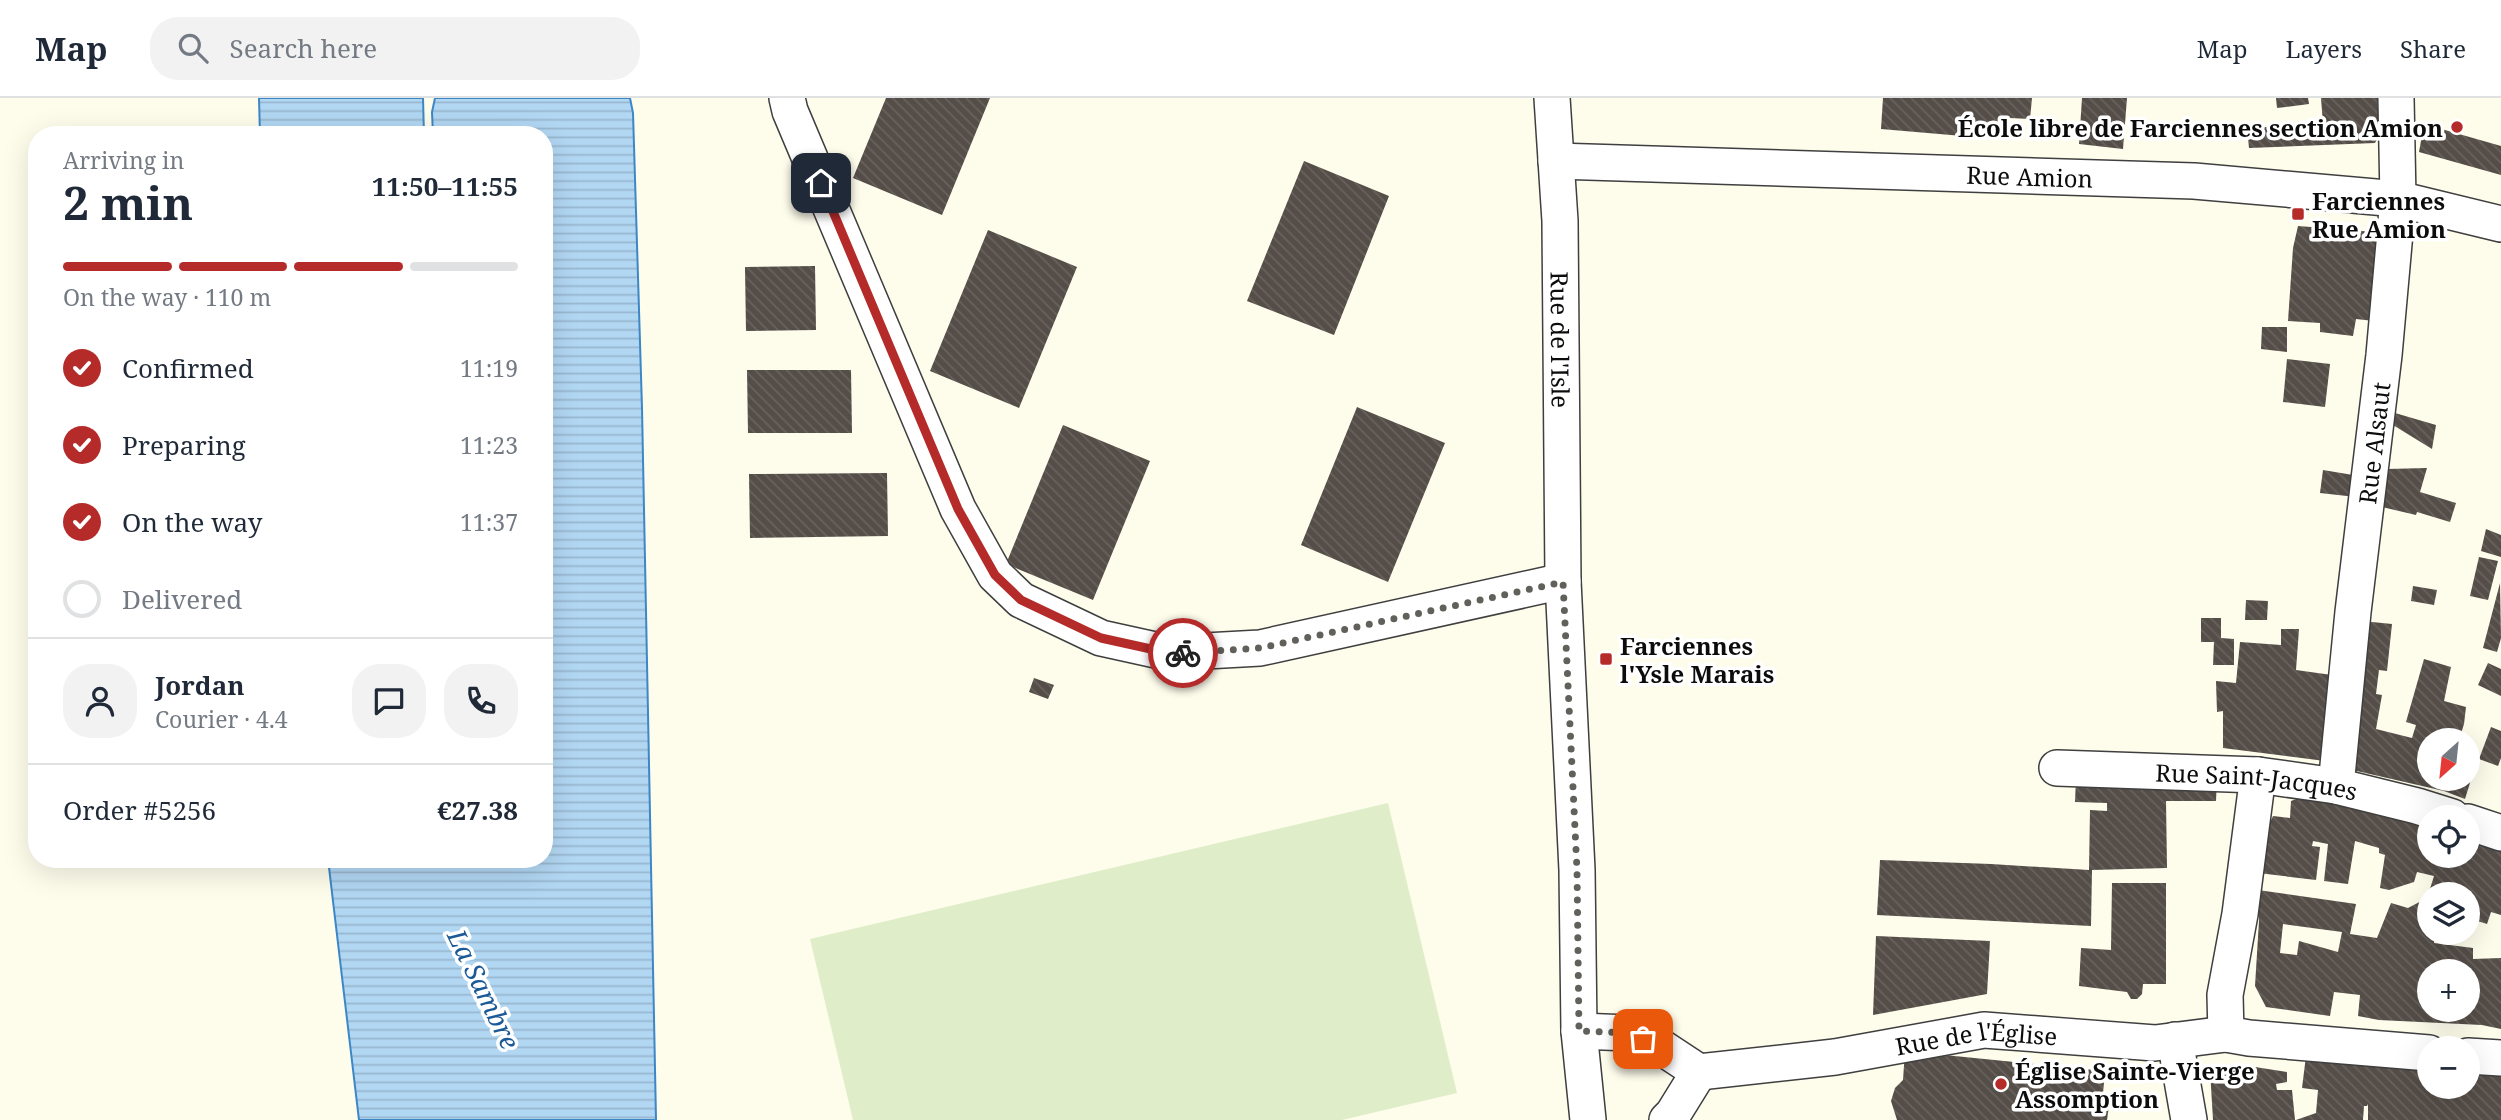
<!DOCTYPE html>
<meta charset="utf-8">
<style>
body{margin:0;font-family:"Noto Serif",serif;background:#f2f2f3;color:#1f2937;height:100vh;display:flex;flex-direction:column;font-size:26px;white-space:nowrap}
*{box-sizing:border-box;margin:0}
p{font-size:23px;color:#747a83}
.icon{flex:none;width:38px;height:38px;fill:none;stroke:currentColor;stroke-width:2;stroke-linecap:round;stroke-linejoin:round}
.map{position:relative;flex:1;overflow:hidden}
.drawer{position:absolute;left:28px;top:28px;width:525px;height:742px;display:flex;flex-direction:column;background:#fff;border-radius:28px;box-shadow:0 7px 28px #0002}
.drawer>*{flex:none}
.needle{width:46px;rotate:207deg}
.tools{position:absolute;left:2417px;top:630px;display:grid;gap:14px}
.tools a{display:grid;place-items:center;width:63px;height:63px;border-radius:50%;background:#fff;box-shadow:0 7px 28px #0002;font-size:35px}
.pin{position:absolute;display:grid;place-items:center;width:60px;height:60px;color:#fff;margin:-30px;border-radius:14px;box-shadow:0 4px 10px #0006}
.courier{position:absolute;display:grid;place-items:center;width:70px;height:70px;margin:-35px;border:5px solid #b52b2a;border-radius:50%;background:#fff;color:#222;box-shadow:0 2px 9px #0007}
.headline em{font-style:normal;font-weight:700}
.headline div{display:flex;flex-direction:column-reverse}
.headline{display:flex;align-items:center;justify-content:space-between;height:119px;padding:0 35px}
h1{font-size:46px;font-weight:700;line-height:52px}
.bar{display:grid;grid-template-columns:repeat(4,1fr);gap:10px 7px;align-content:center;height:84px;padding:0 35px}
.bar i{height:9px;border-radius:5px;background:#e0e1e3}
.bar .on{background:#b52b2a}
.bar p{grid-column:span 4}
.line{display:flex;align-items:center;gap:18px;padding:0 35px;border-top:2px solid #e0e1e3}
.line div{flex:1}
.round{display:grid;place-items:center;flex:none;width:74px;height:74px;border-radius:28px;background:#f2f2f3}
ol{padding:0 35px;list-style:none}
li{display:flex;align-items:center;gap:21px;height:77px}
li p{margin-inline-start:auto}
li .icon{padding:7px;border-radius:50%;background:#b52b2a;color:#fff;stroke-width:4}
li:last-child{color:#747a83}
li i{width:38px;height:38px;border:4px solid #e0e1e3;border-radius:50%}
header{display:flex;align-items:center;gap:42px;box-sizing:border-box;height:98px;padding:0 35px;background:#fff;border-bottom:2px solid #e0e1e3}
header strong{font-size:33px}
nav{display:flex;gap:38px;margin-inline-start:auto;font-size:24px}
.search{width:490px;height:63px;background:#f2f2f3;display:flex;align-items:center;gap:18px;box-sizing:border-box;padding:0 24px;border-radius:28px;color:#747a83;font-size:26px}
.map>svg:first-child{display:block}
.pitch{fill:#dfeec8}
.water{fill:url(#water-rules);stroke:#3c87c7;stroke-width:2}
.building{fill:url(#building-back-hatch);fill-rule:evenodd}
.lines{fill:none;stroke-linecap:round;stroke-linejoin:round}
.minor-casing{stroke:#3f3f3f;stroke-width:38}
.minor{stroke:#fff;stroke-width:35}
.done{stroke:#61605a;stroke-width:7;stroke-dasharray:0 12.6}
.route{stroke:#b52b2a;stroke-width:9}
.poi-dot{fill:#b52b2a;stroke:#fff;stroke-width:2.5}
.labels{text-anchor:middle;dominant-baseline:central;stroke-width:7;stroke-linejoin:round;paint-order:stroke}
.poi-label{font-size:24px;font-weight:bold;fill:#0c0c0c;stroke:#fff;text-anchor:start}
.street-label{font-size:24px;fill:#0c0c0c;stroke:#fff}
.water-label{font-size:26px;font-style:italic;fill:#1b5a97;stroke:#fff}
</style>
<header>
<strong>Map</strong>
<div class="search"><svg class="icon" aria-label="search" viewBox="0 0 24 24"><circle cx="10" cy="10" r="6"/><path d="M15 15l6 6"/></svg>Search here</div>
<nav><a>Map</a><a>Layers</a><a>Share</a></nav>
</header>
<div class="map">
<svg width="2501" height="1022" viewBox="0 0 2501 1022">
<defs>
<pattern id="water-rules" width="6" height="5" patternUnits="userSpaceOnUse" patternTransform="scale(1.75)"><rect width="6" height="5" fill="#b2d7f3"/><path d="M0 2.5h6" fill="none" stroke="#98b7cf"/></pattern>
<pattern id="building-back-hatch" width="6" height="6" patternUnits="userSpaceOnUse" patternTransform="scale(1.75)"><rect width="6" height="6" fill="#544d48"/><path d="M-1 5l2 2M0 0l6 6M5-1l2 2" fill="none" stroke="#68625e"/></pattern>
</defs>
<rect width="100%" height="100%" fill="#fefceb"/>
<path class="pitch" d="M1388 705 1457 995 1342 1022H853L810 841Z"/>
<path class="water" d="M259 0H423L424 37H260Z
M435 0H630L633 15 642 310 656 1022H359L328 761H544V37H433L432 14Z"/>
<path class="building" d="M886 0H990L942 117 853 80Z
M1883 0H2032L2030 21 2010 20 2009 42 1881 31Z
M2082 0H2127L2123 51 2079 46Z
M2276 0H2308L2309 6 2277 10Z
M2321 0H2377L2380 36 2375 45 2249 50 2247 30 2323 26Z
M2424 26 2501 48V77L2419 54Z
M1304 63 1389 98 1334 237 1247 203Z
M2298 128 2387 135 2374 223 2356 221 2353 238 2320 234V225L2288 223 2293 150Z
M988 132 1077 169 1019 310 930 273Z
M815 168 816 232 746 233 745 169Z
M2262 229H2287V254L2261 251Z
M2287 261 2330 266 2325 309 2283 304Z
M747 272H851L852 335H748Z
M1357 309 1445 345 1388 484 1301 447Z
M2395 315 2436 327 2432 351 2393 327Z
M1063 327 1150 363 1093 502 1006 466Z
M2427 370 2420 394 2456 405 2450 424 2417 414 2416 417 2382 409 2387 371Z
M2323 372 2359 378 2356 399 2320 395Z
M887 375 888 438 750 440 749 376Z
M2486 431 2501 437V459L2481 453Z
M2479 459 2498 463 2488 502 2470 498Z
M2500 485 2501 540 2497 554 2483 550Z
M2413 488 2437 492 2434 507 2411 503Z
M2246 502 2268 503 2267 522H2245Z
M2201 520H2221V540L2234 541V567H2213L2214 544H2201Z
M2362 523 2392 526 2387 573 2379 572 2376 596 2382 597 2376 631 2412 640 2416 627 2406 624 2424 561 2451 569 2444 603 2466 609 2464 626 2459 642H2429V681H2468V653L2479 656 2465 701 2444 693 2348 671Z
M2281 531H2299L2296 572 2339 578 2325 663 2223 650V613L2217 614 2216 583 2236 585 2240 544 2281 547Z
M2488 565 2501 571V598L2478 587Z
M1034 580 1054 587 1048 601 1029 594Z
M2491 629 2501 633V660L2498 668 2479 661Z
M2076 680H2217L2216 703H2166L2167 770 2092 772 2091 828 1877 817 1880 762 1991 766 2089 772 2090 712 2107 713V705L2075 704Z
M2307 697 2429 728V758H2468V738L2501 747V817L2491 814 2487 826 2468 820V796H2435L2438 795 2430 791 2434 778 2417 774 2414 784 2389 792 2380 790 2385 757 2379 755V750L2355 743 2348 786 2324 783 2328 746 2313 743 2312 748 2320 749 2316 782 2258 775 2262 742 2273 718 2290 720 2291 703Z
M2112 785H2166V886H2143L2142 896 2137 901H2131L2127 894 2079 888 2081 850 2111 852Z
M2258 792 2356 806 2350 836 2377 840 2391 805 2408 810 2429 799V835H2435L2434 845 2473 850V861L2501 860V931L2482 927 2379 922 2358 918 2360 897 2334 894 2330 918 2266 909 2255 888 2259 823ZM2283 826 2342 834 2338 854 2299 843 2297 857 2280 855ZM2429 873H2468V912H2429Z
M1876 838 1990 843 1987 896 1873 917Z
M1905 953 2105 973 2102 1007 2109 1008 2107 1022H1897L1891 1003 1895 990 1903 982Z
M2306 958 2429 966V989H2468V970L2501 972V1022H2368V1006L2367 1008H2364L2363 1022H2296L2316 1015 2318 992 2302 990Z
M2255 969 2287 974V984L2276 986 2277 992H2292L2295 1022H2213L2210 972Z"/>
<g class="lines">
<defs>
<g id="minor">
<path d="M787 0 790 13 958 411 995 477 1021 502 1101 540 1169 555 1260 550 1563 483"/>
<path id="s1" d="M1552 0 1560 123 1563 483 1577 772 1579 933 1588 1022"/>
<path id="s2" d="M1556 63 2194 83 2398 101 2501 126"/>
<path id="s3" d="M2057 670 2258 677 2336 688 2417 708 2452 719"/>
<path id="s4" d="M2336 688 2353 514 2384 257 2398 101 2396 0"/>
<path d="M2468 724 2501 735"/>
<path d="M1579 933 1629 935 1658 947 1699 974"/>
<path d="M2226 936 2225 897 2240 816 2258 677"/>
<path d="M2175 942 2189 1022"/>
<path d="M2468 958 2501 960"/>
<path id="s5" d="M1699 974 1835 959 1984 932 2155 945 2226 936 2249 940 2429 955"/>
<path d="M1667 1022 1673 1016 1699 974"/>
</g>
</defs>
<use href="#minor" class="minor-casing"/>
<use href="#minor" class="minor"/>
</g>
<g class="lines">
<path class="done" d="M1183 555 1260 550 1563 484 1577 772 1579 933 1629 935 1643 941"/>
<path class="route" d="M821 85 958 411 995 477 1021 502 1101 540 1169 555H1183"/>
</g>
<g class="poi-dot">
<circle cx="2457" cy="29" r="7"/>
<rect x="2291" y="109" width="14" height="14" rx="3.5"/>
<rect x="1599" y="554" width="14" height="14" rx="3.5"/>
<circle cx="2001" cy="986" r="7"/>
</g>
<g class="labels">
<g class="poi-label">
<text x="2443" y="29" text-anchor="end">École libre de Farciennes section Amion</text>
<text x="2312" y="102">Farciennes<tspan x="2312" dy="28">Rue Amion</tspan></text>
<text x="1620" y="547">Farciennes<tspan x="1620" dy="28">l'Ysle Marais</tspan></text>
<text x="2015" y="972">Église Sainte-Vierge<tspan x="2015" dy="28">Assomption</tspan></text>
</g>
<g class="street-label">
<text stroke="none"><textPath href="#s2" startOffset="474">Rue Amion</textPath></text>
<text stroke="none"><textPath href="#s1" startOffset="242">Rue de l'Isle</textPath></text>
<text stroke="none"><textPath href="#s4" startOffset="345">Rue Alsaut</textPath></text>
<text stroke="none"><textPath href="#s3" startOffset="200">Rue Saint-Jacques</textPath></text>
<text stroke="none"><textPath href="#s5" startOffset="280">Rue de l'Église</textPath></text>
</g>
<g class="water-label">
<text transform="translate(484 891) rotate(64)">La Sambre</text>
</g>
</g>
</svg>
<div class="tools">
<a><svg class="needle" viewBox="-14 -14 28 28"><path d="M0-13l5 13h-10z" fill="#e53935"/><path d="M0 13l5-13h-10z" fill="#747a83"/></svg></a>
<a><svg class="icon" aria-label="locate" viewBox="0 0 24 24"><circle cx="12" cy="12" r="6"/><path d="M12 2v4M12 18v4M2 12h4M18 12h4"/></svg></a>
<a><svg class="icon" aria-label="layers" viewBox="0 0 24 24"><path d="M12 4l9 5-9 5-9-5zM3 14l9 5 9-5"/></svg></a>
<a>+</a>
<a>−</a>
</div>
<div class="pin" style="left:1643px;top:941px;background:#ea580c"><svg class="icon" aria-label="bag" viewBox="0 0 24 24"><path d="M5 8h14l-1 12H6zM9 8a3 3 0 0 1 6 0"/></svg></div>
<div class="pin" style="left:821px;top:85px;background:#1f2937"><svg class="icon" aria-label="home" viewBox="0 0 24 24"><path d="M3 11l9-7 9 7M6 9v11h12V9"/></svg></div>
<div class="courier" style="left:1183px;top:555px"><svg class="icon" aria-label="bike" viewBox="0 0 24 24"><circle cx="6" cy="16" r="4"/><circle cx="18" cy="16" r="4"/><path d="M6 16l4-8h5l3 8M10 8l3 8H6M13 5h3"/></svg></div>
<section class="drawer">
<div class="headline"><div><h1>2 min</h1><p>Arriving in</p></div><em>11:50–11:55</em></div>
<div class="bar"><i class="on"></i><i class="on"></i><i class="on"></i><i></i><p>On the way · 110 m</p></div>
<ol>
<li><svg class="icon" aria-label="check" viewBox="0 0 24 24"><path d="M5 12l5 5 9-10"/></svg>Confirmed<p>11:19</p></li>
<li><svg class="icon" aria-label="check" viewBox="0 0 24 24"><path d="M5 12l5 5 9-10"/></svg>Preparing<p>11:23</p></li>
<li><svg class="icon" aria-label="check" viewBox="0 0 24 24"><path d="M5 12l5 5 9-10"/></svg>On the way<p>11:37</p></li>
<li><i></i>Delivered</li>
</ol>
<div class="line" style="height:126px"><a class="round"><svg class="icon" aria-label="person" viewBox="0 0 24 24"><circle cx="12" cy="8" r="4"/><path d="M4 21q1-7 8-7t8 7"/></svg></a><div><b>Jordan</b><p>Courier · 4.4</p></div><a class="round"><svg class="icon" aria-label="chat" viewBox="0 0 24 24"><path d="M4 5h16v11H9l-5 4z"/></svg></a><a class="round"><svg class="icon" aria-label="phone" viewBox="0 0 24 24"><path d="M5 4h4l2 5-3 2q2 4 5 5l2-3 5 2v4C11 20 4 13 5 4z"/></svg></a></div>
<div class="line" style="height:91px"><div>Order #5256</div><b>€27.38</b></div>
</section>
</div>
